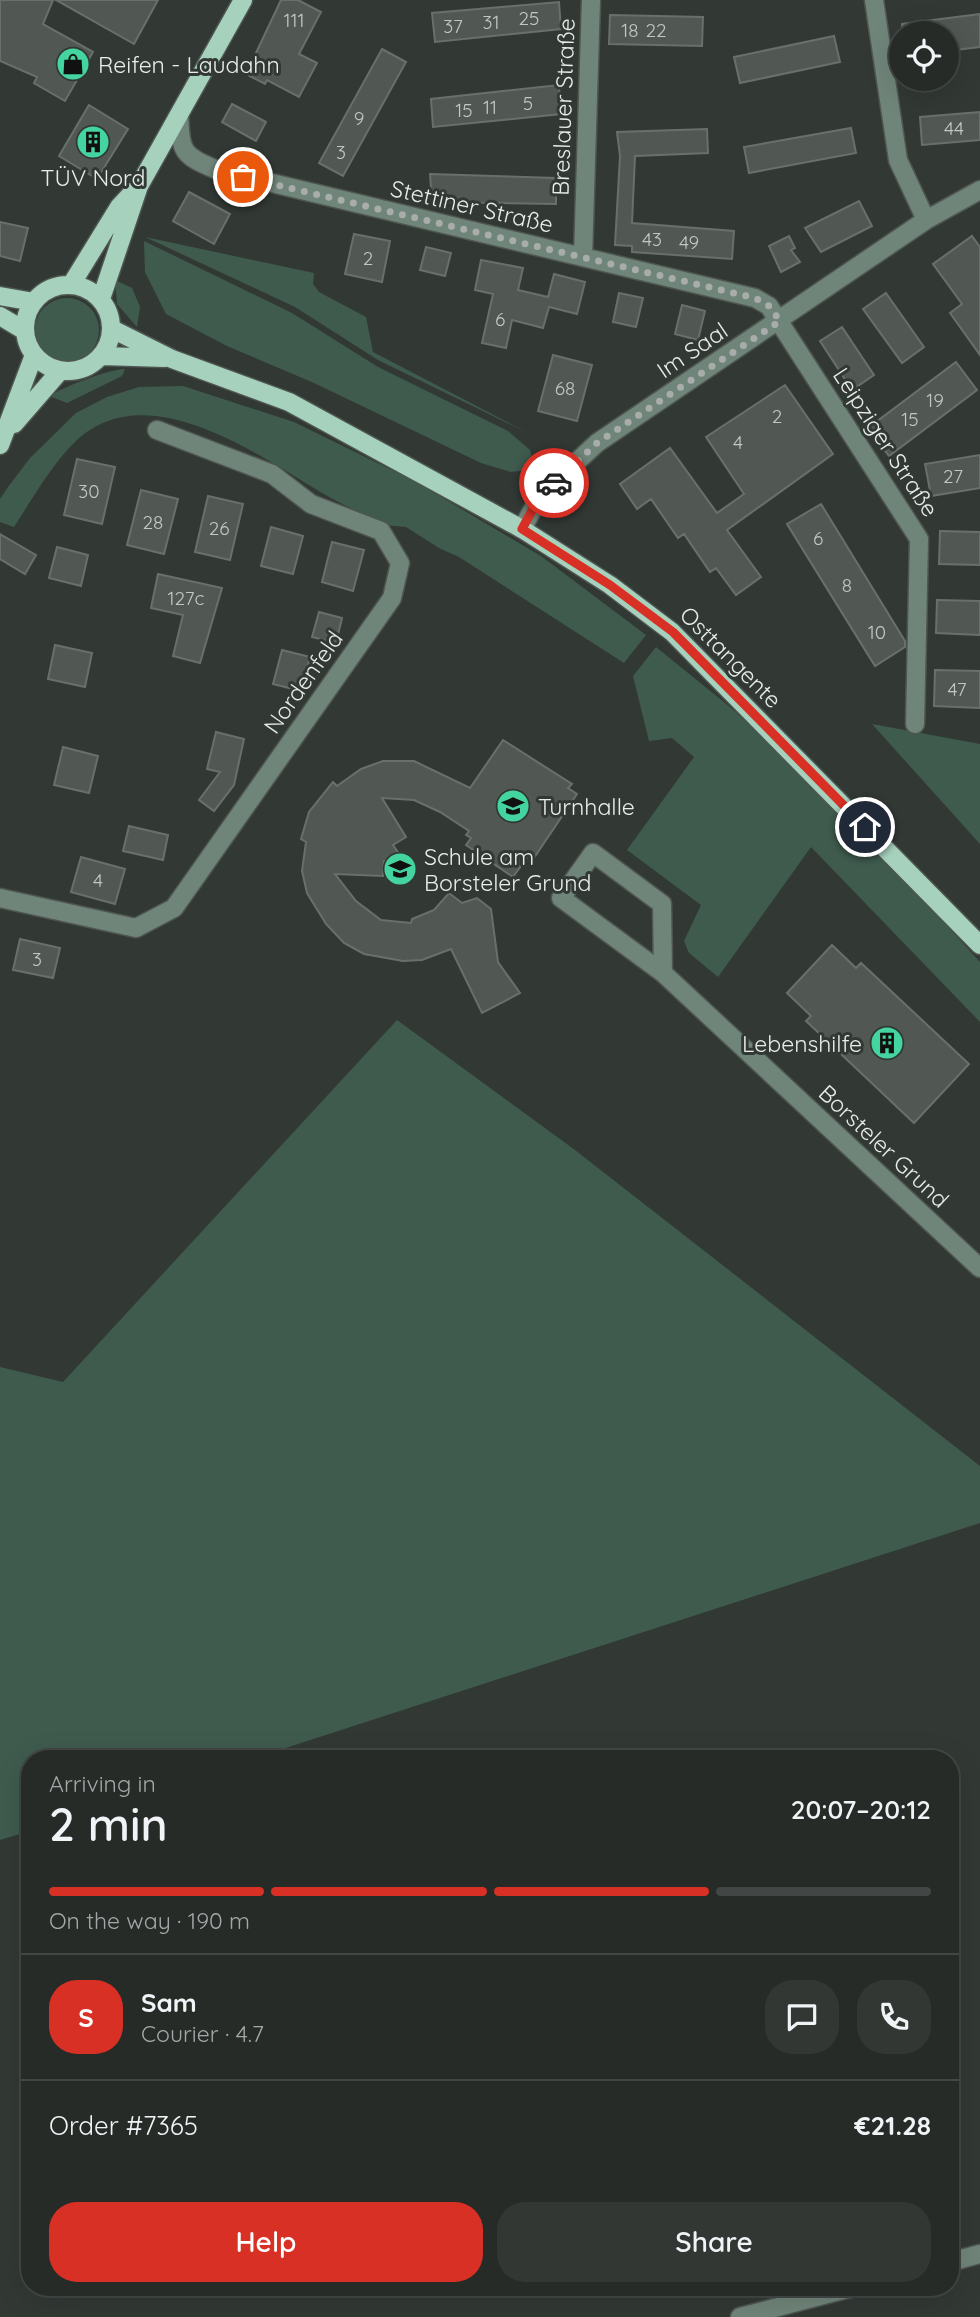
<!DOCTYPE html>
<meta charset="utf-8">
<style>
body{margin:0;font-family:Quicksand,sans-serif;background:#323734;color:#f1f3f6;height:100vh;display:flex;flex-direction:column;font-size:26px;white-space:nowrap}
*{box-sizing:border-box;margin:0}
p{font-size:23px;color:#a4a7a8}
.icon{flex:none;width:38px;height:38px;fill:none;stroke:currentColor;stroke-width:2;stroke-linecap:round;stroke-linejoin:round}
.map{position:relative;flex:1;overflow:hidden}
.panel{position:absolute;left:21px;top:1750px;width:938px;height:546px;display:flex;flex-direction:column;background:#262b28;border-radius:28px;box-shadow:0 7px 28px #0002,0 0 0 2px #424745}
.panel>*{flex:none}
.controls{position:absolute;left:889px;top:21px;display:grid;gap:14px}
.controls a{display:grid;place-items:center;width:70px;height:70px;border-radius:50%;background:#262b28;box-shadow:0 7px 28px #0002,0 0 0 2px #424745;font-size:35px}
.pin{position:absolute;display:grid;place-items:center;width:60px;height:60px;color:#fff;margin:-30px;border:4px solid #fff;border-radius:50%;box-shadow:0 2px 7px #0007}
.courier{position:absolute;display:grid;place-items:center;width:70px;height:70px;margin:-35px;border:5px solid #d93025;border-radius:50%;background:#fff;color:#222;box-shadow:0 2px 9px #0007}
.head em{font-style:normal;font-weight:600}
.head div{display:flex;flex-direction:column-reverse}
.head{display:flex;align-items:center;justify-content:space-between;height:119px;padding:0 28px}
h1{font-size:46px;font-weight:600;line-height:52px}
.bar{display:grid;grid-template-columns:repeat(4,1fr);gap:10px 7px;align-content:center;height:84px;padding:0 28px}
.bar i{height:9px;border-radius:5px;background:#424745}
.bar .current{background:#d93025}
.bar p{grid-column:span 4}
.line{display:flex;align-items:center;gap:18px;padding:0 28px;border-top:2px solid #424745}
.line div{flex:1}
.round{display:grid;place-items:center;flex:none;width:74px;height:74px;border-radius:28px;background:#323734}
.button{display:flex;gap:14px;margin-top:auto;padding:14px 28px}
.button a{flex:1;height:80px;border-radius:28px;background:#d93025;color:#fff;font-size:28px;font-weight:600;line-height:80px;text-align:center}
.button a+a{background:#323734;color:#f1f3f6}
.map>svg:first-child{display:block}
.green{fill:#3f5b4e}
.building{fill:#515854;stroke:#69706c;stroke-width:2}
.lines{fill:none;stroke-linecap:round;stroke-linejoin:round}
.minor-casing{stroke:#4f5652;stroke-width:21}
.major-casing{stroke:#4f5652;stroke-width:21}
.minor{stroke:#70857a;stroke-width:18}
.major{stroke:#a6d2bd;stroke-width:18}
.done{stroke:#a8adab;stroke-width:7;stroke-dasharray:0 12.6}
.route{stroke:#d93025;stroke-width:9}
.labels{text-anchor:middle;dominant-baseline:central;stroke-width:6;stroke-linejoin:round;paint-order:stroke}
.number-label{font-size:19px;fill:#c2c7c4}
.poi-label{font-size:23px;fill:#e8ecea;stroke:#323935;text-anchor:start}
.street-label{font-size:23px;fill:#e8ecea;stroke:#323935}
</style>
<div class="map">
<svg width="980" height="2317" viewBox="0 0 980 2317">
<rect width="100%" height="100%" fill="#323935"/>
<path class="green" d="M145 237 314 273 313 284 319 292 366 317 373 352 528 433 378 360 295 307Z
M144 241 292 313 378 367 508 431 530 450 533 462 527 470 511 472 481 463 314 383 227 346 166 314 145 272Z
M115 280 132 288 140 307 137 327 117 304Z
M35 330a32 32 0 1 1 64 0a32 32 0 1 1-64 0Z
M125 369 122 376 67 403 49 396C66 386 106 370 125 369Z
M183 386 294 422 414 481 541 556 646 635 624 663 459 557 439 548 406 527 383 525C363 514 341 504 322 493 258 455 147 374 76 441 51 465 33 498 14 527L0 522V499L8 487 30 458 76 413 107 397 139 387Z
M656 647 730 707 839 807 980 962V1022L811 847 718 977 689 953 684 941 701 905 627 850 694 757 672 738 649 741 633 676Z
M872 724 980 744V844Z
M397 1020 575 1150 980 1466V1523L252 1759H30V1831L0 1840V1367L63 1382Z"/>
<path class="building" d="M0 0H53L43 24 93 52 65 101 34 83 37 77 0 61Z
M56 0H158L134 44Z
M281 0H298L321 12 299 54 317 63 299 97 267 80 265 84 246 74Z
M559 2 561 29 435 42 432 13Z
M980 14V47L947 51V33H902V24Z
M610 15 703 17 702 46 609 44Z
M834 36 840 62 740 83 734 57Z
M382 49 406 62 343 176 319 163Z
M559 85 561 114 433 127 431 99Z
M232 104 266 122 256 141 222 122Z
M89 105 128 129 97 179 59 156Z
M980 112V140L922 145 920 117Z
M851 128 856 153 749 173 744 147Z
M707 129 708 153 635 156 632 223 734 231 732 259 632 252V246L615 245 620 156 617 132Z
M430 174 556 178V204L432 202Z
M189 192 230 214 214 244 173 221Z
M859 201 872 226 821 252 805 228Z
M0 222 28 228 20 261 0 256Z
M354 234 390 241 382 282 345 274Z
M789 236 795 248 791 250 800 262 781 272 769 246Z
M972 236 980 247V355L950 313 962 304 933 264Z
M426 247 451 253 445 276 420 270Z
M481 260 523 268 518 290 548 297 554 274 585 282 577 314 549 307 543 328 512 320 506 348 482 343 493 294 475 290Z
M619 293 643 298 636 327 613 322Z
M886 293 924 347 902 363 863 309Z
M682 305 705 311 698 340 675 334Z
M842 327 874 375 852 390 820 341Z
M553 355 592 365 577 421 538 411Z
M956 362 977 390 889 456 868 428Z
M785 385 833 454 727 530 761 577 736 595 716 568 710 572 684 534 678 538 651 499 637 509 620 484 670 448 717 513 744 494 706 437Z
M980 455V488L931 496 925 464Z
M77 459 115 467 102 524 64 515Z
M141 490 178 499 164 554 127 545Z
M208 496 243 504 230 560 195 552Z
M821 504 905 641V647L875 666 787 524Z
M271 527 303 536 293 574 261 566Z
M940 531 980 532V565L939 564Z
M0 534 36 555 25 574 0 559Z
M332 542 364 550 353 591 322 582Z
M57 547 88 555 81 586 49 578Z
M158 574 222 588 200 663 173 656 183 615 151 608Z
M937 600 980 601V635L936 633Z
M319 612 342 618 336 643 312 637Z
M55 645 92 653 85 687 48 679Z
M282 650 310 657 301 691 273 684Z
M935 670 980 671V708L934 706Z
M216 732 244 739 234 785 214 811 199 800 220 772 207 769Z
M503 740 572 784 568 788 577 794 534 858 529 855 513 877 466 845 471 838 466 835 469 831 440 812 414 800 382 798 406 837 393 845 404 861H384L383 876 335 874 356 901 381 920 411 923 412 919 434 910 449 893 462 903 477 898 491 909 498 962 520 993 482 1013 451 949 422 960 403 961 364 954 344 943 326 924 307 893 302 871 306 842 301 839 309 812 333 782 337 786 361 769 383 761H414L470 788Z
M63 747 98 756 89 793 54 785Z
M129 826 168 835 163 860 123 851Z
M81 857 125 869 115 904 71 892Z
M20 939 60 948 53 978 13 970Z
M832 945 856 968 861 963 969 1064 914 1123 806 1021 811 1016 787 993Z"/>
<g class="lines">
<defs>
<path id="minor" d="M874 0 898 160 926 220
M179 115C181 153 182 155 217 170L755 298 769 306 919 539 915 724
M583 257 591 0
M522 529 540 496 597 443 926 220 980 190
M0 898 136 928 174 908 392 598 400 563 381 531 311 504 272 474 157 430
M663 973 662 904 593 853 561 898 663 973 980 1268
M950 2262 980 2254
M740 2317 854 2287"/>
<path id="major" d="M25 328a43 43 0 1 1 86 0a43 43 0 1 1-86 0Z
M71 285 119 207 134 191
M0 296 34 302
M101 299 139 186 243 0
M0 316 25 331
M112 329 172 359 289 402 522 529 610 585 672 632 980 945
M102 356 165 358
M14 424 60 371
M0 445 34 355"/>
</defs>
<use href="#minor" class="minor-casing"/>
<use href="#major" class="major-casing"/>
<use href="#minor" class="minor"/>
<use href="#major" class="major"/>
</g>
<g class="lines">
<path class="done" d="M243 177 755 298 769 306 780 321 597 443 554 483"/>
<path class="route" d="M554 483 540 496 522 529 610 585 673 632 865 827"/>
</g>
<defs>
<symbol id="shop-disc" viewBox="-11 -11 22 22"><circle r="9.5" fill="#44d49f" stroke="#323935"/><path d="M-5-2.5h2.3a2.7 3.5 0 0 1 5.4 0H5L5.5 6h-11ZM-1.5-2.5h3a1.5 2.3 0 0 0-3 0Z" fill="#111"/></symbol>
<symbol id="building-disc" viewBox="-11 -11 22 22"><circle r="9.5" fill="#44d49f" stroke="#323935"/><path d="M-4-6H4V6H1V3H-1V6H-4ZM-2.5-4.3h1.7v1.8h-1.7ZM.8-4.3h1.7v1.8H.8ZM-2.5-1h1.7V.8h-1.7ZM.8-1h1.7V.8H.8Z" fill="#111"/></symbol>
<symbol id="school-disc" viewBox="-11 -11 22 22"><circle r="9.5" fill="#44d49f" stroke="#323935"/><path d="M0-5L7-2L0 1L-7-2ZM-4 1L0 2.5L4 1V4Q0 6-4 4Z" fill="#111"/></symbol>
</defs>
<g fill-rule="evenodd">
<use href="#shop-disc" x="54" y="45" width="38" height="38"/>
<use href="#building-disc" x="74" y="123" width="38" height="38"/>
<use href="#school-disc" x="494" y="787" width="38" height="38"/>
<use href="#school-disc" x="381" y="850" width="38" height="38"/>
<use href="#building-disc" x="868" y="1024" width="38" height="38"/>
</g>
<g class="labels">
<g class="number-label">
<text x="529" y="18">25</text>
<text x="294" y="20">111</text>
<text x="491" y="22">31</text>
<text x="453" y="26">37</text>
<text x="630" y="30">18</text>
<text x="656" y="30">22</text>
<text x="528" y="103">5</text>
<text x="490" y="107">11</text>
<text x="464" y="110">15</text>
<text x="359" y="118">9</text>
<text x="954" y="128">44</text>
<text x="341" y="152">3</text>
<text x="652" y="239">43</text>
<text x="689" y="242">49</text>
<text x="368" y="258">2</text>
<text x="500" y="319">6</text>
<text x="565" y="388">68</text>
<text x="935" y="400">19</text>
<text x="777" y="416">2</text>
<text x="910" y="419">15</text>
<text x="738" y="442">4</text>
<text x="953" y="476">27</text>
<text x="89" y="491">30</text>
<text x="153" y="522">28</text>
<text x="219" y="528">26</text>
<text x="818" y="538">6</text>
<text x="847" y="585">8</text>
<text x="186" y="598">127c</text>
<text x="877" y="632">10</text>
<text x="957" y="689">47</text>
<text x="98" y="880">4</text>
<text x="37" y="959">3</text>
</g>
<g class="poi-label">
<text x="98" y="64">Reifen - Laudahn</text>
<text x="93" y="177" text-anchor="middle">TÜV Nord</text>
<text x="538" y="806">Turnhalle</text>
<text x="424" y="856">Schule am<tspan x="424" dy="26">Borsteler Grund</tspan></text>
<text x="862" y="1043" text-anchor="end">Lebenshilfe</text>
</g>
<g class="street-label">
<text transform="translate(563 107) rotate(-88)">Breslauer Straße</text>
<text transform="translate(472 206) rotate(13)">Stettiner Straße</text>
<text transform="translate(692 350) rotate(-34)">Im Saal</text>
<text transform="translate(886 442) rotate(57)">Leipziger Straße</text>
<text transform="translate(731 657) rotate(45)">Osttangente</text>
<text transform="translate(303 682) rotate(-55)">Nordenfeld</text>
<text transform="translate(884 1146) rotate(43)">Borsteler Grund</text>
</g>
</g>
</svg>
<div class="controls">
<a><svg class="icon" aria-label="locate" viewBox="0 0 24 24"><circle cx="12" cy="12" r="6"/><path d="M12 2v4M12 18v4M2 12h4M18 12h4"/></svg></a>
</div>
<div class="pin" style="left:243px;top:177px;background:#ea580c"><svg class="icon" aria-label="bag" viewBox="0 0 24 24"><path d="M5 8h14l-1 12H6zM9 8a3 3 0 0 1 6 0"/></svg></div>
<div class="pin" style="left:865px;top:827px;background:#1f2937"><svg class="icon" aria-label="home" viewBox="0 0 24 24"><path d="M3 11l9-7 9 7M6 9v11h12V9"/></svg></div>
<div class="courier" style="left:554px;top:483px"><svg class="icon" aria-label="car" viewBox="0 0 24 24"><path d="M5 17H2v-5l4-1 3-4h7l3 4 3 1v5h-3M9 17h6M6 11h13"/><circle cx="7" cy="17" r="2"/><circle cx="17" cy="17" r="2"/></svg></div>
<section class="panel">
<div class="head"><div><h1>2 min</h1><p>Arriving in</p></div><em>20:07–20:12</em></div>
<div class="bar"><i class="current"></i><i class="current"></i><i class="current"></i><i></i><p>On the way · 190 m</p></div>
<div class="line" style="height:126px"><b class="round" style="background:#d93025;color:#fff">S</b><div><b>Sam</b><p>Courier · 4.7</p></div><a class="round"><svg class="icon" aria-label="chat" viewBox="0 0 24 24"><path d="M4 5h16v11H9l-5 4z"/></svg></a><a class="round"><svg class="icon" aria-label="phone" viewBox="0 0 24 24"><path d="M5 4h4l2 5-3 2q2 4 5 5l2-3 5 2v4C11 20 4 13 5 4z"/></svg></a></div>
<div class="line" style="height:91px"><div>Order #7365</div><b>€21.28</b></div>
<div class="button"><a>Help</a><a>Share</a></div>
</section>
</div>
